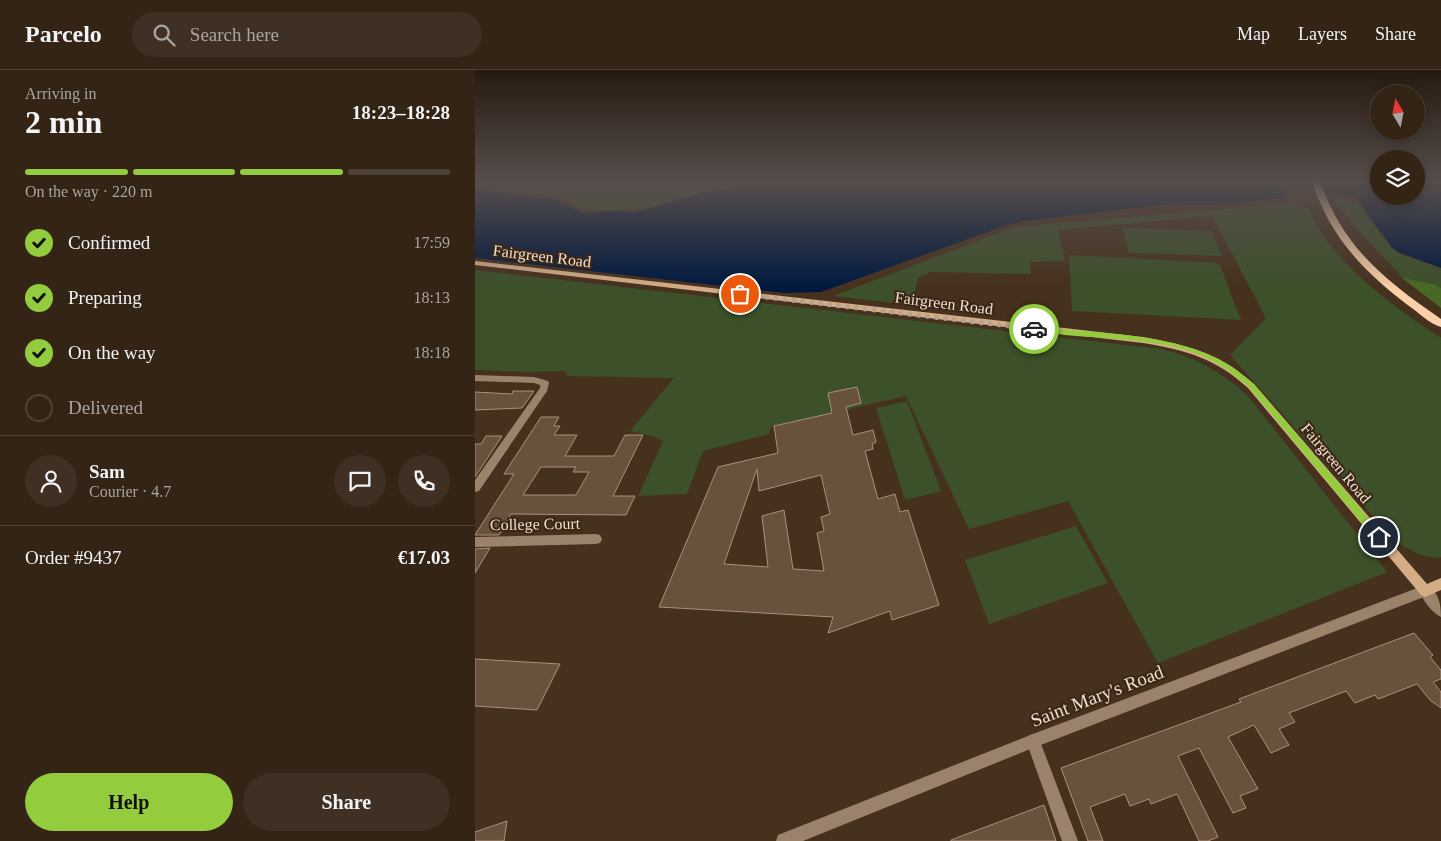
<!DOCTYPE html>
<meta charset="utf-8">
<style>
body{margin:0;font-family:"Times New Roman",serif;background:#3f3023;color:#f1f3f6;height:100vh;display:flex;flex-direction:column;font-size:19px;white-space:nowrap}
*{box-sizing:border-box;margin:0}
p{font-size:16px;color:#a9a4a1}
.icon{flex:none;width:28px;height:28px;fill:none;stroke:currentColor;stroke-width:2;stroke-linecap:round;stroke-linejoin:round}
.map{position:relative;flex:1;overflow:hidden}
.drawer{display:flex;flex-direction:column;background:#342416;width:475px}
.drawer>*{flex:none}
.needle{width:32px;rotate:350deg}
.tools{position:absolute;left:895px;top:15px;display:grid;gap:10px}
.tools a{display:grid;place-items:center;width:55px;height:55px;border-radius:50%;background:#342416;box-shadow:0 2px 12px #0003,0 0 0 1px #4e4135;font-size:25px}
.pin{position:absolute;display:grid;place-items:center;width:42px;height:42px;color:#fff;margin:-21px;border:2px solid #fff;border-radius:50%;box-shadow:0 1px 5px #0007}
.courier{position:absolute;display:grid;place-items:center;width:50px;height:50px;margin:-25px;border:4px solid #93cc3d;border-radius:50%;background:#fff;color:#222;box-shadow:0 1px 6px #0007}
.head em{font-style:normal;font-weight:700}
.head div{display:flex;flex-direction:column-reverse}
.head{display:flex;align-items:center;justify-content:space-between;height:85px;padding:0 25px}
h1{font-size:32px;font-weight:700;line-height:38px}
.bar{display:grid;grid-template-columns:repeat(4,1fr);gap:8px 5px;align-content:center;height:60px;padding:0 25px}
.bar i{height:6px;border-radius:4px;background:#4e4135}
.bar .on{background:#93cc3d}
.bar p{grid-column:span 4}
.line{display:flex;align-items:center;gap:12px;padding:0 25px;border-top:1px solid #4e4135}
.line div{flex:1}
.round{display:grid;place-items:center;flex:none;width:52px;height:52px;border-radius:26px;background:#3f3023}
ol{padding:0 25px;list-style:none}
li{display:flex;align-items:center;gap:15px;height:55px}
li p{margin-inline-start:auto}
li .icon{padding:5px;border-radius:50%;background:#93cc3d;color:#111;stroke-width:4}
li:last-child{color:#a9a4a1}
li i{width:28px;height:28px;border:2px solid #4e4135;border-radius:50%}
.action{display:flex;gap:10px;margin-top:auto;padding:10px 25px}
.action a{flex:1;height:58px;border-radius:30px;background:#93cc3d;color:#111;font-size:20px;font-weight:700;line-height:58px;text-align:center}
.action a+a{background:#3f3023;color:#f1f3f6}
header{display:flex;align-items:center;gap:30px;box-sizing:border-box;height:70px;padding:0 25px;background:#342416;border-bottom:1px solid #4e4135}
header strong{font-size:24px}
nav{display:flex;gap:28px;margin-inline-start:auto;font-size:18px}
.search{width:350px;height:45px;background:#3f3023;display:flex;align-items:center;gap:12px;box-sizing:border-box;padding:0 18px;border-radius:28px;color:#a9a4a1;font-size:19px}
main{display:flex;flex:1;min-height:0}
.map>svg:first-child{display:block}
.green{fill:#3c502a}
.forest{fill:#476925}
.water{fill:#00183f}
.building{fill:#68513d;stroke:#ac917c;fill-rule:evenodd}
.lines{fill:none;stroke-linecap:round;stroke-linejoin:round}
.minor{fill:#9b826a;fill-rule:evenodd}
.tertiary{fill:#9b826a;fill-rule:evenodd}
.secondary{fill:#d4ad85;fill-rule:evenodd}
.primary{fill:#f9d0a8;fill-rule:evenodd}
.route{fill:#93cc3d}
.done{stroke:#b3a294;stroke-width:5;stroke-dasharray:0 9}
.labels{text-anchor:middle;dominant-baseline:central;stroke-width:4;stroke-linejoin:round;paint-order:stroke}
.street-label{font-size:16px;fill:#eedfd4;stroke:#3c2614}
.near-street-label{font-size:19px;fill:#eedfd4;stroke:#3c2614}
</style>
<header>
<strong>Parcelo</strong>
<div class="search"><svg class="icon" aria-label="search" viewBox="0 0 24 24"><circle cx="10" cy="10" r="6"/><path d="M15 15l6 6"/></svg>Search here</div>
<nav><a>Map</a><a>Layers</a><a>Share</a></nav>
</header>
<main>
<section class="drawer">
<div class="head"><div><h1>2 min</h1><p>Arriving in</p></div><em>18:23–18:28</em></div>
<div class="bar"><i class="on"></i><i class="on"></i><i class="on"></i><i></i><p>On the way · 220 m</p></div>
<ol>
<li><svg class="icon" aria-label="check" viewBox="0 0 24 24"><path d="M5 12l5 5 9-10"/></svg>Confirmed<p>17:59</p></li>
<li><svg class="icon" aria-label="check" viewBox="0 0 24 24"><path d="M5 12l5 5 9-10"/></svg>Preparing<p>18:13</p></li>
<li><svg class="icon" aria-label="check" viewBox="0 0 24 24"><path d="M5 12l5 5 9-10"/></svg>On the way<p>18:18</p></li>
<li><i></i>Delivered</li>
</ol>
<div class="line" style="height:90px"><a class="round"><svg class="icon" aria-label="person" viewBox="0 0 24 24"><circle cx="12" cy="8" r="4"/><path d="M4 21q1-7 8-7t8 7"/></svg></a><div><b>Sam</b><p>Courier · 4.7</p></div><a class="round"><svg class="icon" aria-label="chat" viewBox="0 0 24 24"><path d="M4 5h16v11H9l-5 4z"/></svg></a><a class="round"><svg class="icon" aria-label="phone" viewBox="0 0 24 24"><path d="M5 4h4l2 5-3 2q2 4 5 5l2-3 5 2v4C11 20 4 13 5 4z"/></svg></a></div>
<div class="line" style="height:65px"><div>Order #9437</div><b>€17.03</b></div>
<div class="action"><a>Help</a><a>Share</a></div>
</section>
<div class="map">
<svg width="966" height="771" viewBox="0 0 966 771">
<rect width="100%" height="100%" fill="#46301e"/>
<path class="green" d="M0 111H256L240 118 178 137 236 121 254 119 258 113 268 111H486L104 151 0 120 79 129 85 131 86 134 106 141 108 144 130 141 160 142 173 138C154 139 104 148 93 129L84 126 0 117Z
M859 130 884 133 904 162 923 183 966 198V218L958 214 929 209 884 161Z
M821 133 826 138 833 137C855 192 918 236 966 268V487C950 490 933 479 920 471L755 285 791 248 737 146 583 160 590 191 555 192 556 204 455 202 443 208 437 235 358 226 539 157Z
M648 158 736 161 747 186 654 183Z
M594 185 744 193 766 250 597 241Z
M0 200 686 279C719 287 748 302 773 326L912 502 683 593 593 431 494 459 431 326 296 357 294 364 228 381 212 424 163 426 188 371 177 366 155 361 199 308 92 306 90 301 52 302 0 300Z
M432 331 466 421 430 430 401 338Z
M601 456 633 513 514 554 490 490Z"/>
<path class="forest" d="M927 208 958 214 966 218V238Z"/>
<path class="water" d="M268 111H904V126H941V111H966V198L925 183 917 178 884 133 883 128 806 114 812 128 736 135 695 134 549 151 535 154 346 222 310 223 0 188V120L79 129 85 131 86 134 106 141 108 144 130 141 160 142 236 121 254 119 258 113Z"/>
<path class="building" d="M382 317 386 333 371 337 378 365 398 360 401 372 397 374 398 379 390 381 403 429 420 424 425 442 433 440 464 535 417 550 415 541 353 563 358 547 184 537 243 397 303 383 299 356 357 343 353 323ZM282 399 284 421 346 405 355 444 346 447 349 461 342 463 349 501 318 499 309 440 287 446 293 497 249 494Z
M38 321H59L47 338 0 340V322L37 324Z
M66 347H84L79 356H85L79 365H102L90 386H139L150 365H168L138 426H160L151 445 36 444 24 465H0L39 404H29ZM66 397H101L98 402H114L101 425H48Z
M11 366H27L0 407V374H6Z
M15 478 0 503V479Z
M939 563 958 585 955 587 966 600V609L958 612 966 622V638L955 630 942 614 903 629 900 625 880 633 871 621 814 643 820 652 804 659 814 675 796 683 779 655 753 667 783 719 765 726 771 738 758 743 724 678 703 686 743 767 733 771H724L702 724 676 734 674 729 655 736 650 724 615 737 628 771H613L586 698 766 632 764 629Z
M0 589 85 594 62 640 0 636Z
M569 735 581 771H476V770Z
M32 751 29 771H0V762Z"/>
<g class="lines">
<path class="minor" d="M0 305 59 307 73 311 74 313 72 321 4 421 0 422V410L65 318V315L59 313 0 311Z
M121 464 125 465 127 469 125 473 121 474 0 477V467Z
M950 515C964 521 966 534 966 547 957 543 948 530 944 521L946 517Z
M558 664 563 666 603 771H587L551 671 553 666Z"/>
<path class="tertiary" d="M950 515 954 517 956 521 954 525 558 678 328 771H301L303 765 558 664Z"/>
<path class="secondary" d="M0 191 668 267C713 275 744 283 779 314L952 514 966 508V520L950 527 946 525 773 318C740 288 711 280 668 273L0 195Z"/>
<path class="primary" d="M837 111H845C868 178 910 210 966 249V257C955 254 944 243 934 236 888 201 855 167 837 111Z"/>
</g>
<linearGradient id="sky" x2="0" y2="1"><stop stop-color="#261a10"/><stop offset="0.51" stop-color="#574e4c"/><stop offset="1" stop-color="#574e4c" stop-opacity="0"/></linearGradient>
<rect width="966" height="219" fill="url(#sky)"/>
<path class="route" d="M559 257C618 263 704 263 754 295 763 300 771 308 779 314L907 464V470H901L774 317C766 311 758 304 750 298 693 261 619 273 556 260V257Z"/>
<g class="lines">
<path class="done" d="M265 224 559 259"/>
</g>
<g class="labels">
<g class="street-label">
<text transform="translate(67 186) rotate(7)">Fairgreen Road</text>
<text transform="translate(469 233) rotate(7)">Fairgreen Road</text>
<text transform="translate(861 393) rotate(50)">Fairgreen Road</text>
<text transform="translate(60 454) rotate(-1)">College Court</text>
</g>
<g class="near-street-label">
<text transform="translate(622 626) rotate(-21)">Saint Mary's Road</text>
</g>
</g>
</svg>
<div class="tools">
<a><svg class="needle" viewBox="-14 -14 28 28"><path d="M0-13l5 13h-10z" fill="#e53935"/><path d="M0 13l5-13h-10z" fill="#a9a4a1"/></svg></a>
<a><svg class="icon" aria-label="layers" viewBox="0 0 24 24"><path d="M12 4l9 5-9 5-9-5zM3 14l9 5 9-5"/></svg></a>
</div>
<div class="pin" style="left:265px;top:224px;background:#ea580c"><svg class="icon" aria-label="bag" viewBox="0 0 24 24"><path d="M5 8h14l-1 12H6zM9 8a3 3 0 0 1 6 0"/></svg></div>
<div class="pin" style="left:904px;top:467px;background:#1f2937"><svg class="icon" aria-label="home" viewBox="0 0 24 24"><path d="M3 11l9-7 9 7M6 9v11h12V9"/></svg></div>
<div class="courier" style="left:559px;top:259px"><svg class="icon" aria-label="car" viewBox="0 0 24 24"><path d="M5 17H2v-5l4-1 3-4h7l3 4 3 1v5h-3M9 17h6M6 11h13"/><circle cx="7" cy="17" r="2"/><circle cx="17" cy="17" r="2"/></svg></div>
</div>
</main>
